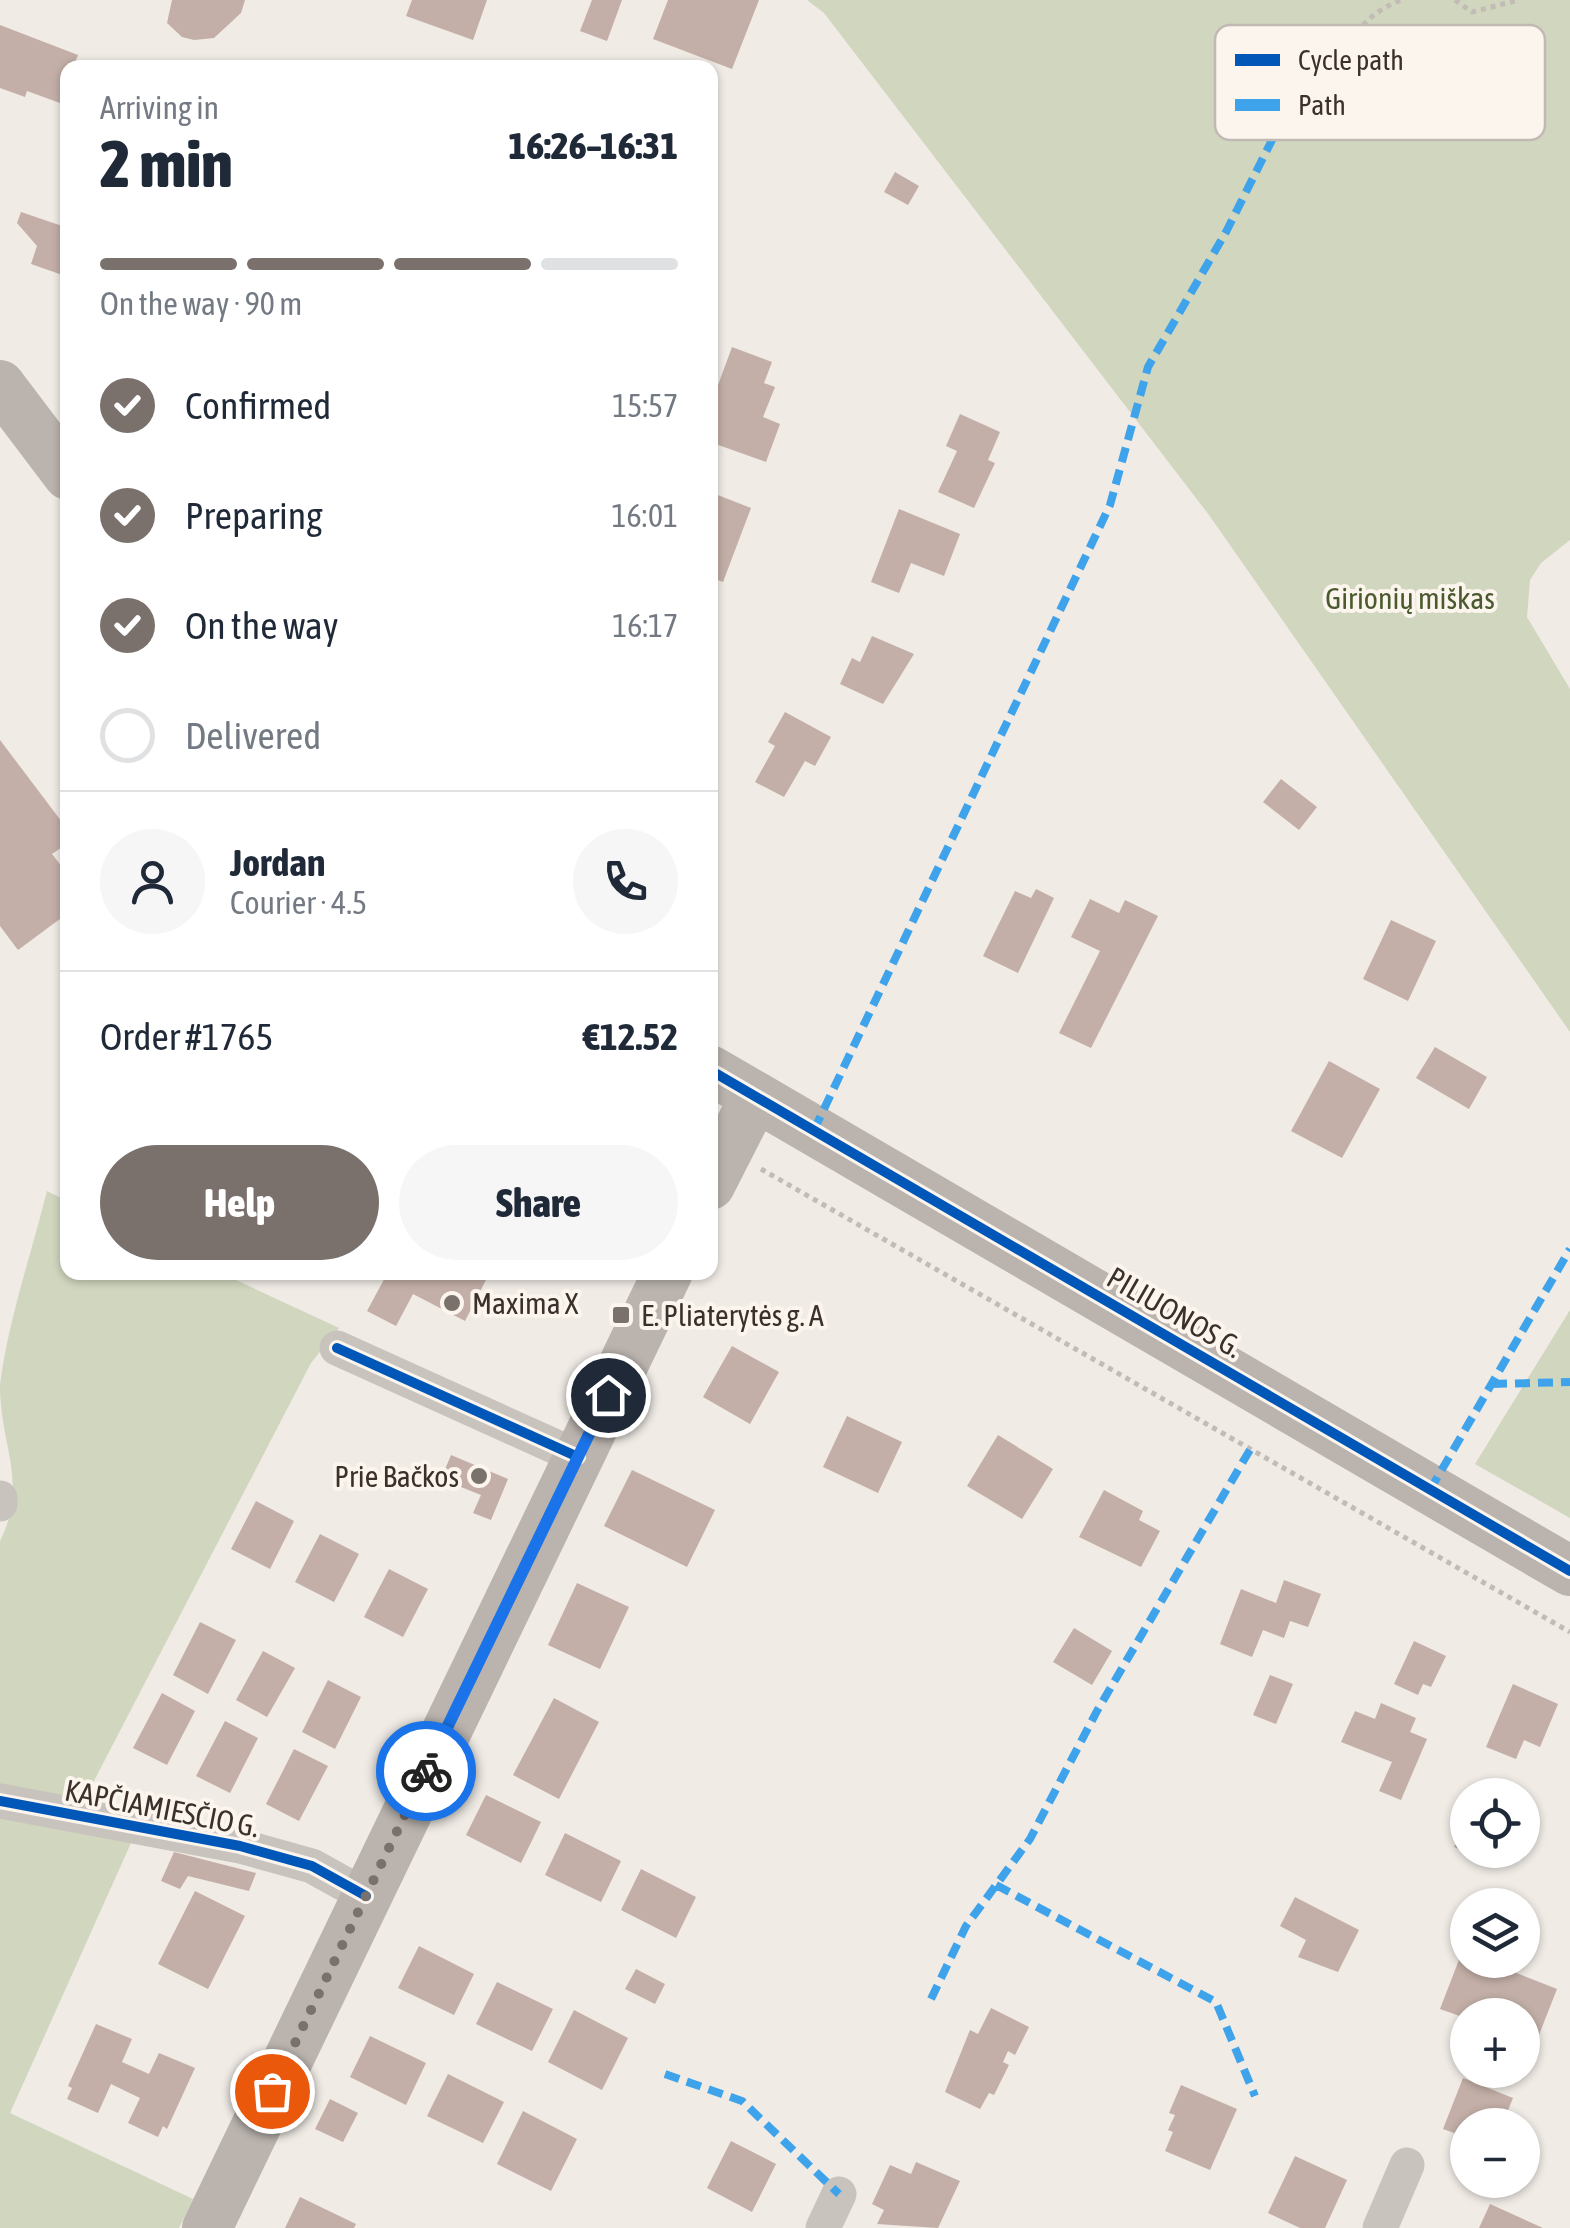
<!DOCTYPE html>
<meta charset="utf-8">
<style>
body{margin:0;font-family:"Asap Condensed",sans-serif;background:#f6f6f7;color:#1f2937;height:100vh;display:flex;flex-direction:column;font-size:38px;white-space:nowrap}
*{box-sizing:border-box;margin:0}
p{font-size:32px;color:#747a83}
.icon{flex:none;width:55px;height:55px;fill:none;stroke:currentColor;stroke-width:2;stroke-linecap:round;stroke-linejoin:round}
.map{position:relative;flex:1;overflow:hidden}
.drawer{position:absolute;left:60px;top:60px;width:658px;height:1220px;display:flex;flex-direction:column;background:#fff;border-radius:20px;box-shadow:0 2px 8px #0004}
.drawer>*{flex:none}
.controls{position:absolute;left:1450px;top:1778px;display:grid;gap:20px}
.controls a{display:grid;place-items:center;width:90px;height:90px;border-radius:50%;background:#fff;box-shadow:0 2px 8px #0004;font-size:50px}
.pin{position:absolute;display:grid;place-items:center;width:85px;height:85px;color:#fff;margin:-42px;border:5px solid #fff;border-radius:50%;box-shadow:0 2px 10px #0007}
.courier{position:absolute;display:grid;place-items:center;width:100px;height:100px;margin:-50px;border:8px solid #1a73e8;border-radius:50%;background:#fff;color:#222;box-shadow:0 2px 12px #0007}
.headline em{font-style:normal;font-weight:800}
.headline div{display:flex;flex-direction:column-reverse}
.headline{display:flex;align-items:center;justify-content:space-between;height:170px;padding:0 40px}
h1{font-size:65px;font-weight:800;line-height:75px}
.bar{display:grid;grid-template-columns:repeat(4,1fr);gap:15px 10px;align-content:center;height:120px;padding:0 40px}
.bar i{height:12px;border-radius:8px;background:#e0e1e3}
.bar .active{background:#7a716c}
.bar p{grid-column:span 4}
.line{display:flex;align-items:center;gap:25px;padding:0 40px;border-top:2px solid #e0e1e3}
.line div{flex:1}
.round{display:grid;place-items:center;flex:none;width:105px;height:105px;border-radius:52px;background:#f6f6f7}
ol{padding:0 40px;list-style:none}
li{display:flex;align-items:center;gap:30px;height:110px}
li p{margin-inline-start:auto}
li .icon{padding:10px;border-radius:50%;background:#7a716c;color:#fff;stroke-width:4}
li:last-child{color:#747a83}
li i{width:55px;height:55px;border:5px solid #e0e1e3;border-radius:50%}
.primary-button{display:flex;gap:20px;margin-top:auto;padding:20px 40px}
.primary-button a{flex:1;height:115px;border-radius:60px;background:#7a716c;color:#fff;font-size:40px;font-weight:800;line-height:115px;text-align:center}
.primary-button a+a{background:#f6f6f7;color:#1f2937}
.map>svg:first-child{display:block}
.green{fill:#d1d6bf}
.building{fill:#c3afa7}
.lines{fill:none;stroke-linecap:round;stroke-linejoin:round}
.path{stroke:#c2bbb6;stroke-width:5;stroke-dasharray:5 5;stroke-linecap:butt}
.street{stroke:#c9c3be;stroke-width:35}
.secondary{stroke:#bab3ae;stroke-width:50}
.quiet{stroke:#3fa3eb;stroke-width:8;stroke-dasharray:15 8;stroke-linecap:butt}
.cycleway-casing{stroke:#fbf5ee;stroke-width:16}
.cycleway{stroke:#0057b8;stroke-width:10}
.done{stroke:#7a716c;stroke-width:10;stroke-dasharray:0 18}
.route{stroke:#1a73e8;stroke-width:12}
.poi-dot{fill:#7a716c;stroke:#fbf5ee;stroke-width:4}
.labels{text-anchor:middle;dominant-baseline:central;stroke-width:8;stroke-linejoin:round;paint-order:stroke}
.park-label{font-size:30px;fill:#4a5a2e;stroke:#fbf5ee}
.poi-label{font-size:30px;fill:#3b302b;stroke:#fbf5ee;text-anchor:start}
.street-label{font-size:30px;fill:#3b302b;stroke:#fbf5ee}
.key{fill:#fbf5ee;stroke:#c1bab4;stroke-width:2.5}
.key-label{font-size:28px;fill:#3b302b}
</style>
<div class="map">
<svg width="1570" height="2228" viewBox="0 0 1570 2228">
<rect width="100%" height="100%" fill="#f0ebe5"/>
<path class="green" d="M807 0H1570V540L1541 563 1530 580 1527 617 1570 689V1032L1209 515 824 13Z
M47 1191 67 1201 68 1272 221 1273 339 1328 311 1363 82 1804 0 1784V1541C29 1483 0 1446 0 1385 8 1321 31 1255 47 1191Z
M1570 1310V1518L1475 1464Z
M0 1809 131 1843 10 2113 193 2199 179 2228H0Z"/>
<path class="building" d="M172 0H245L241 13 214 38 194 40 182 37 167 23Z
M412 0H487L473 40 406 16Z
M592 0H622L607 41 580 31Z
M668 0H759L732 69 653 39Z
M0 25 78 55 73 68H68L60 103 27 91 25 97 0 88Z
M895 172 919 186 908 205 884 192Z
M21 212 68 228V277L31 264 37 246 17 223Z
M732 347 772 362 764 383 775 387 763 417 780 424 766 462 710 442V407Z
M960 414 1000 432 988 460 995 463 974 508 938 492 957 451 946 446Z
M710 492 751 508 723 582 710 577Z
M899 509 960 534 944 576 911 563 899 593 871 582Z
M872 636 914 654 883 704 840 684 852 658 860 662Z
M785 712 831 737 815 766 805 761 784 797 755 782 775 746 768 742Z
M0 740 68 830V843L52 854 68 875V913L18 950 0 926Z
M1281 779 1317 807 1299 830 1263 802Z
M1036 889 1054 898 1018 973 983 956 1015 891 1031 898Z
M1090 899 1119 913 1125 900 1158 916 1091 1048 1059 1033 1100 951 1071 937Z
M1391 920 1436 941 1408 1001 1363 979Z
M1435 1047 1487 1077 1469 1109 1416 1078Z
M1329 1061 1380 1089 1342 1158 1291 1131Z
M388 1272H490L465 1321 413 1294 396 1326 367 1311Z
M732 1346 779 1372 750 1424 703 1397Z
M847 1416 902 1442 878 1493 823 1467Z
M998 1435 1053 1469 1022 1519 967 1486Z
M451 1455 508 1479 491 1520 473 1513 481 1495 441 1479Z
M632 1470 715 1510 687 1567 604 1526Z
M1104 1490 1143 1511 1139 1520 1160 1531 1141 1567 1079 1537Z
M256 1501 294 1521 270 1569 231 1549Z
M320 1534 359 1554 334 1602 295 1582Z
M389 1569 428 1589 403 1637 364 1617Z
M1284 1580 1321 1594 1308 1627 1290 1621 1284 1638 1263 1630 1252 1657 1220 1644 1241 1589 1276 1603Z
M577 1583 629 1607 600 1669 548 1645Z
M200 1622 236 1640 208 1694 173 1675Z
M1074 1628 1112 1651 1092 1685 1053 1662Z
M1414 1641 1446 1656 1431 1687 1423 1684 1418 1695 1394 1684Z
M263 1651 295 1668 267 1717 236 1700Z
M1270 1675 1293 1684 1276 1724 1253 1715Z
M328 1680 361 1697 335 1749 302 1732Z
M1513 1684 1558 1704 1540 1747 1524 1740 1516 1759 1486 1747Z
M162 1693 195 1711 167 1765 133 1748Z
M554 1698 599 1722 559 1799 513 1775Z
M1381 1703 1416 1718 1410 1732 1427 1739 1401 1800 1379 1791 1392 1762 1341 1742 1355 1711 1375 1719Z
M225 1721 258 1738 230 1793 196 1776Z
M294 1749 328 1766 299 1821 266 1804Z
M486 1795 541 1822 521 1863 466 1835Z
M1468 1819V1850H1508L1499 1868 1454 1847Z
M565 1833 621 1861 601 1902 545 1875Z
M174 1852 256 1873 249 1891 188 1876 180 1889 161 1881Z
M641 1869 696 1897 676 1938 621 1910Z
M195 1891 245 1916 208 1989 158 1964Z
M1295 1897 1359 1930 1338 1972 1298 1957 1306 1940 1280 1926Z
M419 1946 474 1974 454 2015 398 1988Z
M1462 1952 1468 1960H1483L1557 1989 1535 2045 1522 2040V2015H1468V2019L1440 2009Z
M636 1969 665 1984 655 2004 625 1989Z
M497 1982 553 2009 532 2051 476 2024Z
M991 2008 1029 2027 1015 2055 1008 2051 1003 2062 1009 2065 994 2095 989 2093 980 2109 945 2092 970 2030 978 2034Z
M574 2010 628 2038 602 2090 548 2062Z
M96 2024 132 2039 122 2062 149 2074 159 2053 195 2068 167 2129 163 2126 158 2137 128 2123 140 2098 111 2084 98 2113 67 2099 72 2088 68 2086Z
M370 2036 426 2063 406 2105 350 2077Z
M448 2074 504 2102 483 2143 427 2116Z
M1463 2078 1513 2098 1502 2125H1468V2138L1443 2129Z
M1181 2085 1237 2109 1210 2170 1165 2151 1173 2132 1168 2130 1175 2115 1169 2113Z
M330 2099 358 2113 343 2142 315 2129Z
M523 2111 577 2139 551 2191 497 2164Z
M731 2141 776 2164 752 2212 707 2188Z
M1295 2156 1347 2180 1325 2228H1300L1268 2213Z
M916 2162 960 2181 938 2228 877 2224 884 2210 872 2204 890 2165 911 2174Z
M300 2197 356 2224 354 2228H285Z
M1490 2204 1543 2228H1479Z"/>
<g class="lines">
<path class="path" d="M1455 0 1472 12 1519 0
M1346 44 1371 59 1393 44
M1280 124C1293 112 1310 100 1321 86 1349 49 1355 18 1401 0
M761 1169 1570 1632"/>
<path class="street" d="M337 1348 578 1457
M0 1498V1504
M0 1801 240 1846 312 1866 366 1896
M823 2228 839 2194
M1380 2228 1407 2165"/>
<path class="secondary" d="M0 385 68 475
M710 1070 1570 1571
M710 1185 755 1097
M207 2228 668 1272"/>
<path class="quiet" d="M814 1130 1110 505 1148 367 1226 232 1280 124
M1492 1384 1570 1382
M1430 1490 1570 1249
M996 1885 1216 2002 1255 2096
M931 1999 966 1926 1030 1839 1097 1711 1251 1448
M665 2074 742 2101 839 2194"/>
<defs>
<path id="cycleway" d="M710 1070 1570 1571
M337 1348 578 1457
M0 1801 240 1846 312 1866 366 1896"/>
</defs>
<use href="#cycleway" class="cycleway-casing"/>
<use href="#cycleway" class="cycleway"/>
</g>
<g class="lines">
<path class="done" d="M272 2091 426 1771"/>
<path class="route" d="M426 1771 608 1395"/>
</g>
<g class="poi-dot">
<circle cx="452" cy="1303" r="10"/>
<rect x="611" y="1305" width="20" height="20" rx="5"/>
<circle cx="479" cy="1476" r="10"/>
</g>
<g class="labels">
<g class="park-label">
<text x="1410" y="598">Girionių miškas</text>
</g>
<g class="poi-label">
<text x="472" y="1303">Maxima X</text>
<text x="641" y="1315">E. Pliaterytės g. A</text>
<text x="459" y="1476" text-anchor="end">Prie Bačkos</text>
</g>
<g class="street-label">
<text transform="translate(1175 1312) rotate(30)">PILIUONOS G.</text>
<text transform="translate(162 1808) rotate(11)">KAPČIAMIESČIO G.</text>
</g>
</g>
<rect x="1215" y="25" width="330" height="115" rx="15" class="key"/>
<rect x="1235" y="54" width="45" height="12" fill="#0057b8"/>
<rect x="1235" y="99" width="45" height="12" fill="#3fa3eb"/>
<g class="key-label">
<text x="1298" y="70">Cycle path</text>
<text x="1298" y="115">Path</text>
</g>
</svg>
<div class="controls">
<a><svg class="icon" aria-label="locate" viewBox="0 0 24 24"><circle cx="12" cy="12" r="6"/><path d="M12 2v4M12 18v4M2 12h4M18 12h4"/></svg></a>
<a><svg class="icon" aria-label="layers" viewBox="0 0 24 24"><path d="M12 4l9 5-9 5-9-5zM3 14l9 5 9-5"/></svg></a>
<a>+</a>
<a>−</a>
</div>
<div class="pin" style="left:272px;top:2091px;background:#ea580c"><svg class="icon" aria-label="bag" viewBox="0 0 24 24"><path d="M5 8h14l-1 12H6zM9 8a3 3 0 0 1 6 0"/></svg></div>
<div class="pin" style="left:608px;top:1395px;background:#1f2937"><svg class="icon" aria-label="home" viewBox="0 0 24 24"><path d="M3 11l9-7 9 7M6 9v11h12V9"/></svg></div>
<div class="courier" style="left:426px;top:1771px"><svg class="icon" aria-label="bike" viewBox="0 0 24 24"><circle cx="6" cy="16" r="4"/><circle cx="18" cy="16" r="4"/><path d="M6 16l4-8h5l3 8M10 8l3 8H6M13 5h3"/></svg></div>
<section class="drawer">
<div class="headline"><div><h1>2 min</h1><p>Arriving in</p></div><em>16:26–16:31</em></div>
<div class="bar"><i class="active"></i><i class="active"></i><i class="active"></i><i></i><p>On the way · 90 m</p></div>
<ol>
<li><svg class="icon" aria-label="check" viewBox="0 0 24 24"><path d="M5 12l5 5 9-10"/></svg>Confirmed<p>15:57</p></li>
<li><svg class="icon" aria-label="check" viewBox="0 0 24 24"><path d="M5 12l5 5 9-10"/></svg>Preparing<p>16:01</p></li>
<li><svg class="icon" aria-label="check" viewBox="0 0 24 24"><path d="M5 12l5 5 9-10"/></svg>On the way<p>16:17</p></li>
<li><i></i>Delivered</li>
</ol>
<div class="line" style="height:180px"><a class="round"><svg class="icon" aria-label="person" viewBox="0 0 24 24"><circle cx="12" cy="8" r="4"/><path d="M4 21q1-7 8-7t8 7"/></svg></a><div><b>Jordan</b><p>Courier · 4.5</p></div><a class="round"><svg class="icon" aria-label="phone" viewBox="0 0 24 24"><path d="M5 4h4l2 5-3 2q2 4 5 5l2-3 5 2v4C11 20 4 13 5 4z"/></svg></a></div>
<div class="line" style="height:130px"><div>Order #1765</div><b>€12.52</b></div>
<div class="primary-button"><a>Help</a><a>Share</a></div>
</section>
</div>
